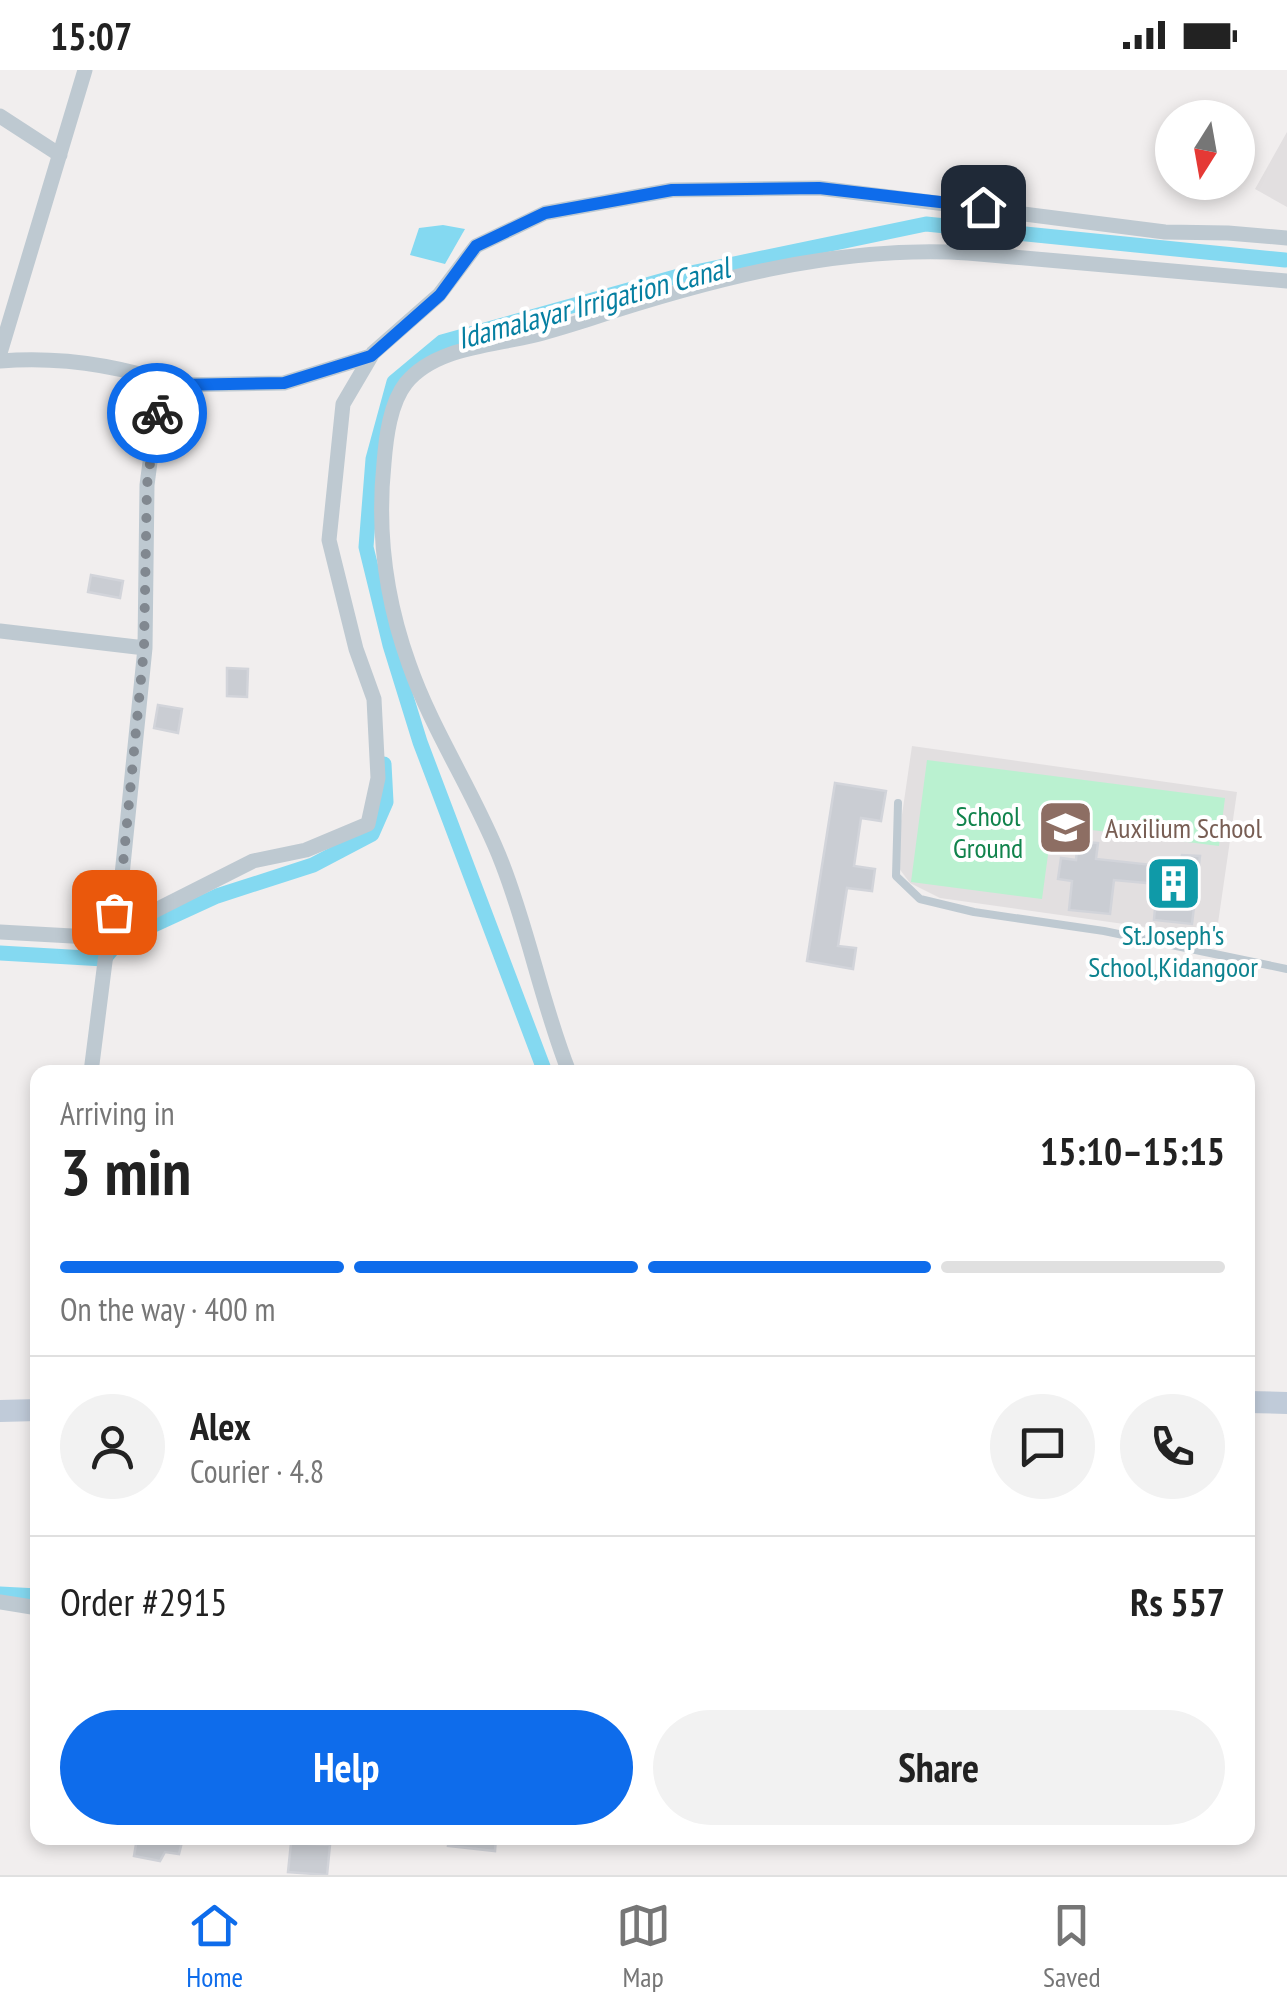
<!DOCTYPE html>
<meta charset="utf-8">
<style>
body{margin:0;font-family:"PT Sans Narrow",sans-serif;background:#f2f2f2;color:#222;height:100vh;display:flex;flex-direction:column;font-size:38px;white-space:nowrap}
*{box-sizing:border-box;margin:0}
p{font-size:32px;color:#767676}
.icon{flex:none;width:55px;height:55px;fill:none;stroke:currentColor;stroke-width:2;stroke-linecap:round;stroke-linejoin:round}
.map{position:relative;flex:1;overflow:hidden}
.panel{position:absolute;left:30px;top:995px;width:1225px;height:780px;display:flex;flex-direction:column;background:#fff;border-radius:20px;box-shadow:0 5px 15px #0003}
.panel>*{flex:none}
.needle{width:65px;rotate:191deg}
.fabs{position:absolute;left:1155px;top:30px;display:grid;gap:20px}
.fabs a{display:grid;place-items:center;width:100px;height:100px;border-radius:50%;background:#fff;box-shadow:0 5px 15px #0003;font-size:50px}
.pin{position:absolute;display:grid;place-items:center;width:85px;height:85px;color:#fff;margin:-42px;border-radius:20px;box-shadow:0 5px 15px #0006}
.courier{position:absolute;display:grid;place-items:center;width:100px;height:100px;margin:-50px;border:8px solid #0e6ceb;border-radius:50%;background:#fff;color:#222;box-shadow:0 2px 12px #0007}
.summary em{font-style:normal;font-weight:700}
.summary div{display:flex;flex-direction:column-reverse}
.summary{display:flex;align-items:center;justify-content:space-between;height:170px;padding:0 30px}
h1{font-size:65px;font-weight:700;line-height:75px}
.bar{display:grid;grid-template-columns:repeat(4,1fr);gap:15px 10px;align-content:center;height:120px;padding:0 30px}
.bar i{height:12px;border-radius:8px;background:#e0e0e0}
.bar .current{background:#0e6ceb}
.bar p{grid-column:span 4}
.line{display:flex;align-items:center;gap:25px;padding:0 30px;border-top:2px solid #e0e0e0}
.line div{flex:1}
.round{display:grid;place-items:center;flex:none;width:105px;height:105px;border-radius:52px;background:#f2f2f2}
.action{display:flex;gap:20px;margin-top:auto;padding:20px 30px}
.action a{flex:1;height:115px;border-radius:60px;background:#0e6ceb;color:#fff;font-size:40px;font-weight:700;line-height:115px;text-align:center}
.action a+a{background:#f2f2f2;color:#222}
.status{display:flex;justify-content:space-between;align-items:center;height:70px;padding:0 50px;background:#fff;direction:ltr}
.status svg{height:28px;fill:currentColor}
.tabs{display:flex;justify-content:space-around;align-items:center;height:140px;border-top:2px solid #e0e0e0;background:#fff;font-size:28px;color:#767676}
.tabs a{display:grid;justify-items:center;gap:5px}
.tabs .current{color:#0e6ceb}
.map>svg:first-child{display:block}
.education{fill:#e2dfe0}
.green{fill:#baf1d0}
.water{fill:#84d9f1}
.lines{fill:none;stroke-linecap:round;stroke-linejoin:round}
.canal{stroke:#84d9f1;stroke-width:15}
.building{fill:#cacdd3;stroke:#d2d4da;stroke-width:2.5}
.lane{stroke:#bec9d1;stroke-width:8}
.street{stroke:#bec9d1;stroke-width:15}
.secondary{stroke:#c0cbd9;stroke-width:22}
.done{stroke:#818890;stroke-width:10;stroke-dasharray:0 18}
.route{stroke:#0e6ceb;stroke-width:12}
.labels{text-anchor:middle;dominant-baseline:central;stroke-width:8;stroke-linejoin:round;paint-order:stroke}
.park-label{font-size:28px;fill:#11834c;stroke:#fff}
.education-label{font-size:28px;fill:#785e54;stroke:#fff;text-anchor:start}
.culture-label{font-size:28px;fill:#0d838f;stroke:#fff}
.water-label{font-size:30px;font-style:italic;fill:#057fa1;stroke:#fff}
</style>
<div class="status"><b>15:07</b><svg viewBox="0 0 49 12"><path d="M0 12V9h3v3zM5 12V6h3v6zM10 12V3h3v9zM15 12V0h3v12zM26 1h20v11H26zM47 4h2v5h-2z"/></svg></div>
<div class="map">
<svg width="1287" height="1805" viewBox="0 0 1287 1805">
<rect width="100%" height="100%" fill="#f1eeee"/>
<path class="education" d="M1287 62V137L1255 119Z
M912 676 1237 722 1216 867 940 828 910 813 895 793Z"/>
<path class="green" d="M927 690 1225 728 1219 776 1052 755 1042 829 911 812Z"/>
<path class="water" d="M443 155 465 159 445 194 410 185 419 158Z"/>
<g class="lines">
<path class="canal" d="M0 883 104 889 119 871 217 826 313 795 372 764 386 732 384 694
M545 1002 420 672 390 575 366 477 373 389 394 312 442 272 686 204 926 154 1285 190
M0 1524 38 1526"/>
</g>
<path class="building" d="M91 505 123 511 120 528 88 522Z
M227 598 248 599 247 627 227 626Z
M158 635 182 639 178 663 154 658Z
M835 713 886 721 881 751 861 748 854 796 875 799 872 821 847 818 838 876 856 878 853 899 807 891Z
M1078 771 1098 773 1096 789 1180 798 1182 785 1200 786 1192 854 1154 850 1157 814 1114 810 1110 844 1069 840 1072 811 1058 809 1061 788 1076 790Z
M137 1768H183L179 1784 165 1782 160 1791 134 1786Z
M449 1768H496L495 1781 448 1776Z
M291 1773 330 1775 327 1805 288 1802Z"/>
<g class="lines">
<path class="lane" d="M898 733 896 806 920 829 974 842 1104 861 1287 899"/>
<path class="street" d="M0 46 60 85
M0 283 85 0
M0 291C61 286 118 295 176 315
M0 561 145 578
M0 862 108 868 156 840 253 791 306 780 368 754 378 708 374 629 356 579 329 470 343 334 373 283 439 225 476 176 545 143 672 120 819 118 1165 162 1228 163 1287 168
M91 1002 108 868 121 815 145 578 147 415 158 331 176 315 284 313 371 286
M569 1002C542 934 529 862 502 793 476 725 433 663 409 594 386 530 377 461 384 393 386 368 390 333 406 313 435 278 489 276 531 266 551 261 570 255 589 249 711 209 839 175 968 183L1287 211
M0 1532 38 1538"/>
<path class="secondary" d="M1248 1332 1287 1333
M0 1341 38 1340"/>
</g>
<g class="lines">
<path class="done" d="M114 842 121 815 144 578 147 415 157 343"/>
<path class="route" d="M157 343 158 331 176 315 284 313 371 286 440 225 476 176 545 143 672 120 819 118 983 137"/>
</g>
<defs>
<symbol id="school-square" viewBox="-11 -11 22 22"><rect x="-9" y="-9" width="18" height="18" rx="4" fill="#8d6e63" stroke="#fff"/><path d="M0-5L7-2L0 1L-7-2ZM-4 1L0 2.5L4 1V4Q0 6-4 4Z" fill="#fff"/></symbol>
<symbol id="building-square" viewBox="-11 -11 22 22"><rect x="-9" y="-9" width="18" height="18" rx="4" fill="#0f9aa8" stroke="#fff"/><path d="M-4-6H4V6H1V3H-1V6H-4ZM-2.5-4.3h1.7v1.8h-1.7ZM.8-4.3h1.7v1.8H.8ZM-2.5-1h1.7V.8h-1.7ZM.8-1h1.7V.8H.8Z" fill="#fff"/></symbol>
</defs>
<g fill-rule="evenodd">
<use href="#school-square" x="1034" y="726" width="63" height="63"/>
<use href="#building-square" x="1142" y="782" width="63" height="63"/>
</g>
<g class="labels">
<g class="park-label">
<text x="988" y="745">School<tspan x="988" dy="32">Ground</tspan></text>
</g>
<g class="education-label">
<text x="1105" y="757">Auxilium School</text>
</g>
<g class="culture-label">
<text x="1173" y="864">St.Joseph's<tspan x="1173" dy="32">School,Kidangoor</tspan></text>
</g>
<g class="water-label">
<text transform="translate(593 232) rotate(-15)">Idamalayar Irrigation Canal</text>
</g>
</g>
</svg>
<div class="fabs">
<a><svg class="needle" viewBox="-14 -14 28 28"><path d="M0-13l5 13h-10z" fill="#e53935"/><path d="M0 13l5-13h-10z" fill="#767676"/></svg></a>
</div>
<div class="pin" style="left:114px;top:842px;background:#ea580c"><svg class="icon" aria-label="bag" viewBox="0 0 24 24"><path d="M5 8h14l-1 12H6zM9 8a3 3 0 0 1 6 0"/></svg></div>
<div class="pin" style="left:983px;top:137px;background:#1f2937"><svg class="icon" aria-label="home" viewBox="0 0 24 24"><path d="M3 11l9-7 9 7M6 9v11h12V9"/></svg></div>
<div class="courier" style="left:157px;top:343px"><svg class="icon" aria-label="bike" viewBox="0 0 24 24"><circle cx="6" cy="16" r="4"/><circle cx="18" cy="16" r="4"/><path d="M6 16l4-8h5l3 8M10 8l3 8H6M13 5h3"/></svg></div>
<section class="panel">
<div class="summary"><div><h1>3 min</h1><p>Arriving in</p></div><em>15:10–15:15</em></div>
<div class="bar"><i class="current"></i><i class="current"></i><i class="current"></i><i></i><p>On the way · 400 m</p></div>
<div class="line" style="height:180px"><a class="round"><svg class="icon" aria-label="person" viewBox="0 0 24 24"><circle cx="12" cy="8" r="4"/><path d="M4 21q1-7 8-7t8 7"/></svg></a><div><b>Alex</b><p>Courier · 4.8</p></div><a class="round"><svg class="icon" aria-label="chat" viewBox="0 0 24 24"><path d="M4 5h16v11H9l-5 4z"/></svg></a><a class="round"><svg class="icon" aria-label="phone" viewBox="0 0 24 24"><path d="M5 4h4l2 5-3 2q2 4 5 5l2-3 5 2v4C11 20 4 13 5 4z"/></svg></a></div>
<div class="line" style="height:130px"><div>Order #2915</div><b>Rs 557</b></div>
<div class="action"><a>Help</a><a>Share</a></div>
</section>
</div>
<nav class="tabs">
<a class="current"><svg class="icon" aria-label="home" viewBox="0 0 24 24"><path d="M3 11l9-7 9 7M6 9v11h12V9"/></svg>Home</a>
<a><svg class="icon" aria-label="map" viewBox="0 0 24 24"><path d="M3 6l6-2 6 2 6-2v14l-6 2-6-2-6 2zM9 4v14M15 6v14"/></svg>Map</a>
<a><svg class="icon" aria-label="saved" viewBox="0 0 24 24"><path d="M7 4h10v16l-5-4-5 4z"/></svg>Saved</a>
</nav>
